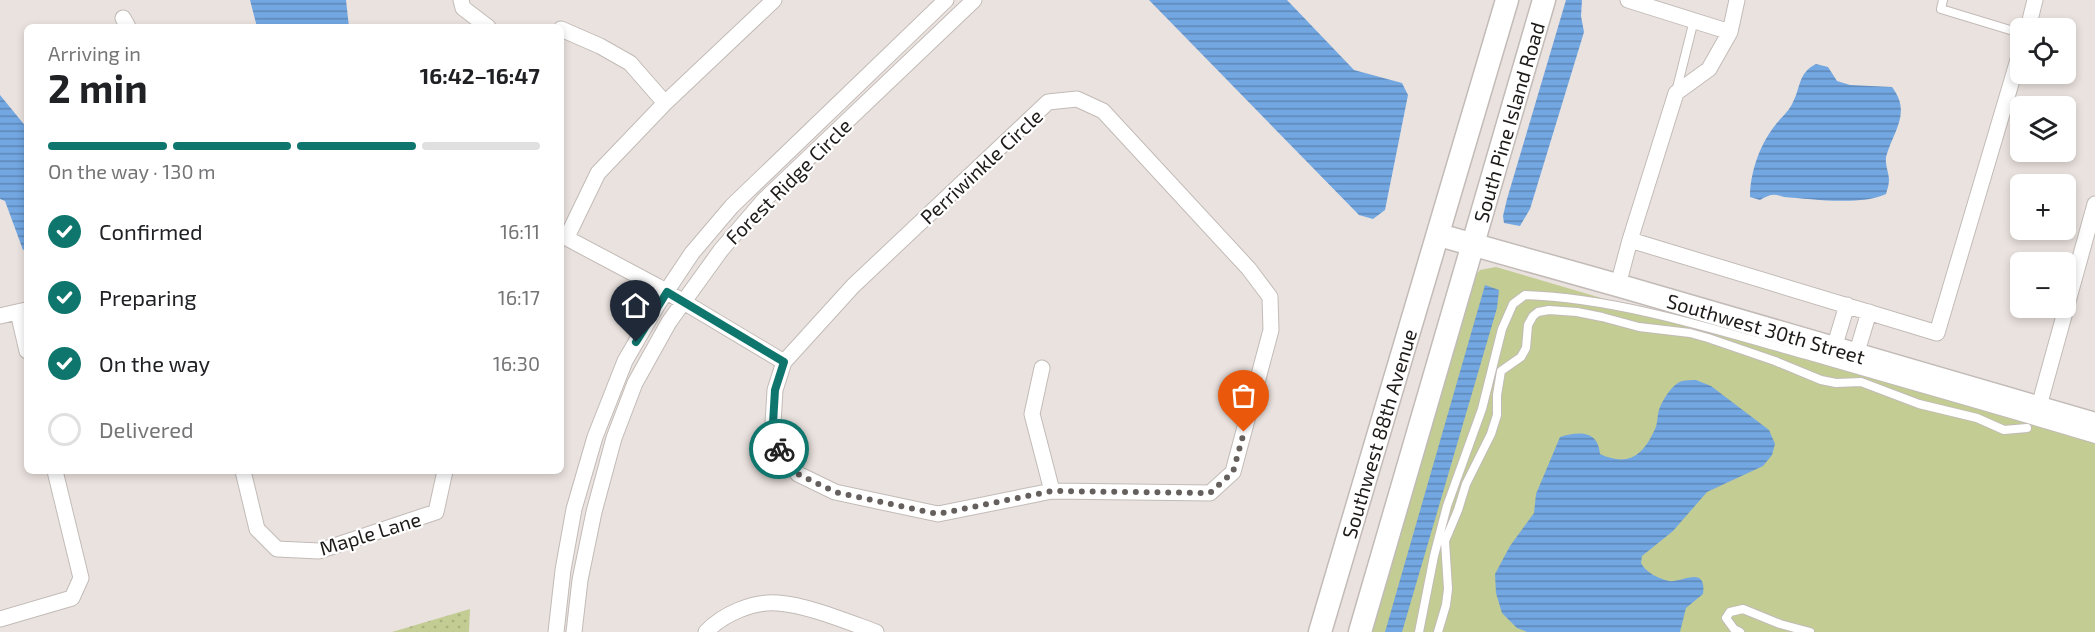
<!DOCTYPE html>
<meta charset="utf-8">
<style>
body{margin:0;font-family:"Exo 2",sans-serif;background:#f2f2f2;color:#202124;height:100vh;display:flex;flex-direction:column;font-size:22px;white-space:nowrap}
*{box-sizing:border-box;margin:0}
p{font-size:20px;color:#757577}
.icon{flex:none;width:33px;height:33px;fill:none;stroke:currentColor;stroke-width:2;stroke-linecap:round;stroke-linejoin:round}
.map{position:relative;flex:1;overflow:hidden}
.drawer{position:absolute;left:24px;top:24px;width:540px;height:450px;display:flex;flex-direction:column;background:#fff;border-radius:9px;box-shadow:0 3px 9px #0003}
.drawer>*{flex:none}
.fabs{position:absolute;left:2010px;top:18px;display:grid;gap:12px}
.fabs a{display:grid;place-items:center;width:66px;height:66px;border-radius:9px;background:#fff;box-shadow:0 3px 9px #0003;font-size:30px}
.pin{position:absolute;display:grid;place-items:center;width:51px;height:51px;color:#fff;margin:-62px -26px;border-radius:50% 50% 50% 0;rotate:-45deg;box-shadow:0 0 6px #0007}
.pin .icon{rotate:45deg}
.courier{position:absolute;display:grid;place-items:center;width:60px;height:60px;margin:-30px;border:4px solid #0f766e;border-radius:50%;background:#fff;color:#222;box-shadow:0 2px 8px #0007}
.head em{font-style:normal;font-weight:700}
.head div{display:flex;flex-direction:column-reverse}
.head{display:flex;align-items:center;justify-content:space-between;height:102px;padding:0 24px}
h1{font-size:39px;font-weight:700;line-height:45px}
.bar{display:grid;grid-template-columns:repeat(4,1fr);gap:9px 6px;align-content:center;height:72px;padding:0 24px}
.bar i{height:8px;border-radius:4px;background:#e0e0e0}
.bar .active{background:#0f766e}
.bar p{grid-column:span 4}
ol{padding:0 24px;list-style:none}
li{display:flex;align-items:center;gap:18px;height:66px}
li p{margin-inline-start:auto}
li .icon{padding:6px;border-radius:50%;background:#0f766e;color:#fff;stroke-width:4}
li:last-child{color:#757577}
li i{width:33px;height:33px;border:3px solid #e0e0e0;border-radius:50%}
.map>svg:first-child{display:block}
.grass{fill:#c3cc92}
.park{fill:url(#park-dots)}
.water{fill:url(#water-rules)}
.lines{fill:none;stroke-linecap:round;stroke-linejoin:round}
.lane-casing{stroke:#c2bbb7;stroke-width:10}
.street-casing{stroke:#c2bbb7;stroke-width:17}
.secondary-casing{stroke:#c2bbb7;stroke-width:25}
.lane{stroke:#fff;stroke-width:8}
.street{stroke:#fff;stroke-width:15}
.secondary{stroke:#fff;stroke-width:22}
.done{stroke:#65605e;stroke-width:6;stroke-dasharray:0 10.8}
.route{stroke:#0f766e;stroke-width:8}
.labels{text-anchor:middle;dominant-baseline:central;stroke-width:4.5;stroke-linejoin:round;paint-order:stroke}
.street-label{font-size:20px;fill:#1d1a19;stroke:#fff}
</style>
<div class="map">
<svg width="2095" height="632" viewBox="0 0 2095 632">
<defs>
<pattern id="park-dots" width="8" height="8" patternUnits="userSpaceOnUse" patternTransform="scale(1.5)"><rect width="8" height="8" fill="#c3cc92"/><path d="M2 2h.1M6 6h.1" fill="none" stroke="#a7af7d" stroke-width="1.8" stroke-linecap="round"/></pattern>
<pattern id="water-rules" width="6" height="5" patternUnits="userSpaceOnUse" patternTransform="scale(1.5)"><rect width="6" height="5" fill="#73a7e2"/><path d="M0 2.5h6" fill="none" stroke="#5e87b6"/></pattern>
</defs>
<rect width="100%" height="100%" fill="#eae2de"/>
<path class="grass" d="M1496 267 2095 443V632H1369L1469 283 1480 270Z"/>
<path class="park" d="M470 609 469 632H392Z"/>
<path class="water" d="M250 0H346L349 27H257Z
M1149 0H1287L1354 70 1402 83 1408 95 1385 210 1373 219 1359 215Z
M1566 0H1582L1581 16 1584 32 1530 209 1520 226 1504 223 1503 216 1507 199Z
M1816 64 1828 67 1837 81 1850 85 1892 87C1912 113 1893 131 1886 157 1885 165 1889 173 1889 180 1889 185 1887 190 1886 194 1861 206 1811 199 1784 197 1773 193 1769 195 1760 200L1750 197C1750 174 1759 147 1773 128 1779 119 1789 112 1793 102 1801 87 1798 73 1816 64Z
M0 95 27 128V249L23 250 5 201 0 199Z
M1485 285 1499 290 1497 308 1402 632H1385Z
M1696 380 1711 386 1769 430 1775 444 1772 455 1763 466 1707 492 1673 531 1642 556 1641 563C1645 572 1659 579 1669 581 1681 583 1707 564 1703 594L1686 608 1680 632H1527L1517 628 1502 613 1496 593 1495 574 1510 546 1534 513 1536 494 1560 437C1577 432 1598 429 1600 454 1628 467 1643 456 1655 429 1658 423 1657 416 1659 410 1662 401 1672 384 1682 381 1686 380 1692 380 1696 380Z"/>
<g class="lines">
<defs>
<path id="lane" d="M1943 0 1941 9 2020 33
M1676 92 1694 20
M1419 632 1434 556 1447 506 1482 409 1502 329 1513 304 1525 295C1617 298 1717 330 1806 355 1902 383 1999 410 2095 439
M1438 632 1446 605 1448 589 1445 541 1458 510 1466 484 1491 434 1497 415V395L1501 371 1521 357 1526 348 1528 325 1533 316 1538 312 1549 310 1577 312 1602 317 1639 327 1690 333 1708 338 1775 361 1821 380 1836 383 1861 382 1919 404 1977 418 2004 430 2027 428
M1740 632 1734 629 1726 618 1730 612 1743 609 1780 624 1810 632"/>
<path id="street" d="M461 0 463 8 488 27
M1628 0 1730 32
M123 18 128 27
M2028 28 2035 0
M561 29 600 46 630 63 665 103
M1077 99 1103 111 1249 269 1270 297 1271 330 1233 472 1210 493 1052 491 938 514 835 492 798 474 772 440 775 390 784 362 853 286 1048 102Z
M561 235 657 286 784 362
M567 237 598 173 665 103 774 0
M1630 240 1937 333 2020 53
M1618 285 1630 240 1676 93 1709 69 1730 32 1737 0
M18 312 27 351
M0 316 26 310
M1834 348 1847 305
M1856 355 1869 312
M1042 368 1032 414 1052 491
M2039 406 2095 204
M243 471 257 529 277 549 319 551 436 512 445 471
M0 619 72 598 81 578 55 471
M556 632 563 570 574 509 595 437 625 361 658 304 692 253 732 206 946 0
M574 632 580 580 594 512 614 438 635 383 669 322 721 250 764 200 974 0
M706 632C723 614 753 601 778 603 807 605 848 622 876 632"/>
<g id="secondary">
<path id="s1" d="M1439 235 1624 287 2095 424"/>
<path id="s2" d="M1320 632 1507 0"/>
<path id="s3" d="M1360 632 1544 0"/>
</g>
</defs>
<use href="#lane" class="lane-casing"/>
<use href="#street" class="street-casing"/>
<use href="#secondary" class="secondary-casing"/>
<use href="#lane" class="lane"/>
<use href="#street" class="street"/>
<use href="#secondary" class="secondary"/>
</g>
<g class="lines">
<path class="done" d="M779 449 798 474 835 492 938 514 1052 491 1210 493 1233 472 1244 432"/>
<path class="route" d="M636 342 667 292 784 362 775 390 772 440 779 449"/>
</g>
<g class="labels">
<g class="street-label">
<text stroke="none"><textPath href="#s3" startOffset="531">South Pine Island Road</textPath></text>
<text transform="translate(981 166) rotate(-43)">Perriwinkle Circle</text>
<text transform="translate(788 181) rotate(-45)">Forest Ridge Circle</text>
<text stroke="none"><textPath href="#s1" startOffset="340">Southwest 30th Street</textPath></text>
<text stroke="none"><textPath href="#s2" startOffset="207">Southwest 88th Avenue</textPath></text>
<text transform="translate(370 533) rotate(-17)">Maple Lane</text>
</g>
</g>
</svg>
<div class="fabs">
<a><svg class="icon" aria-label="locate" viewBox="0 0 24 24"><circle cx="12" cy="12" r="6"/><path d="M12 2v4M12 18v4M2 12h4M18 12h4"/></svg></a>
<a><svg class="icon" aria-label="layers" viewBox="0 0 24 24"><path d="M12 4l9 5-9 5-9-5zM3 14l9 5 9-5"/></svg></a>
<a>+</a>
<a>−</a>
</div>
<div class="pin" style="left:1244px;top:432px;background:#ea580c"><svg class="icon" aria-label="bag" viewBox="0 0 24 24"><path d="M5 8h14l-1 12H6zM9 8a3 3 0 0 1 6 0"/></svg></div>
<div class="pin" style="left:636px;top:342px;background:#1f2937"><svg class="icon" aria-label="home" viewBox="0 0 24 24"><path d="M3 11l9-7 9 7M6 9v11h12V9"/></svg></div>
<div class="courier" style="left:779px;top:449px"><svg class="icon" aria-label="bike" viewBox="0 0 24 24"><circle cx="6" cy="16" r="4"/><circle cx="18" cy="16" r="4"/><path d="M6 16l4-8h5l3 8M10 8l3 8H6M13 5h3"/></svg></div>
<section class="drawer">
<div class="head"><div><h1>2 min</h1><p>Arriving in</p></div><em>16:42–16:47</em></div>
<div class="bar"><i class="active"></i><i class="active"></i><i class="active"></i><i></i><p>On the way · 130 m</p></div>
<ol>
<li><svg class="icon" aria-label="check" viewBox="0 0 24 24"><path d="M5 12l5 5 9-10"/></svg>Confirmed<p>16:11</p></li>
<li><svg class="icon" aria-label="check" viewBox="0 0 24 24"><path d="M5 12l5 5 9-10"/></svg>Preparing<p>16:17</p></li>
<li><svg class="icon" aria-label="check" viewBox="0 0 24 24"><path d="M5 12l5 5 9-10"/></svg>On the way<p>16:30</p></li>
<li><i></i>Delivered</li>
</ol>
</section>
</div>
